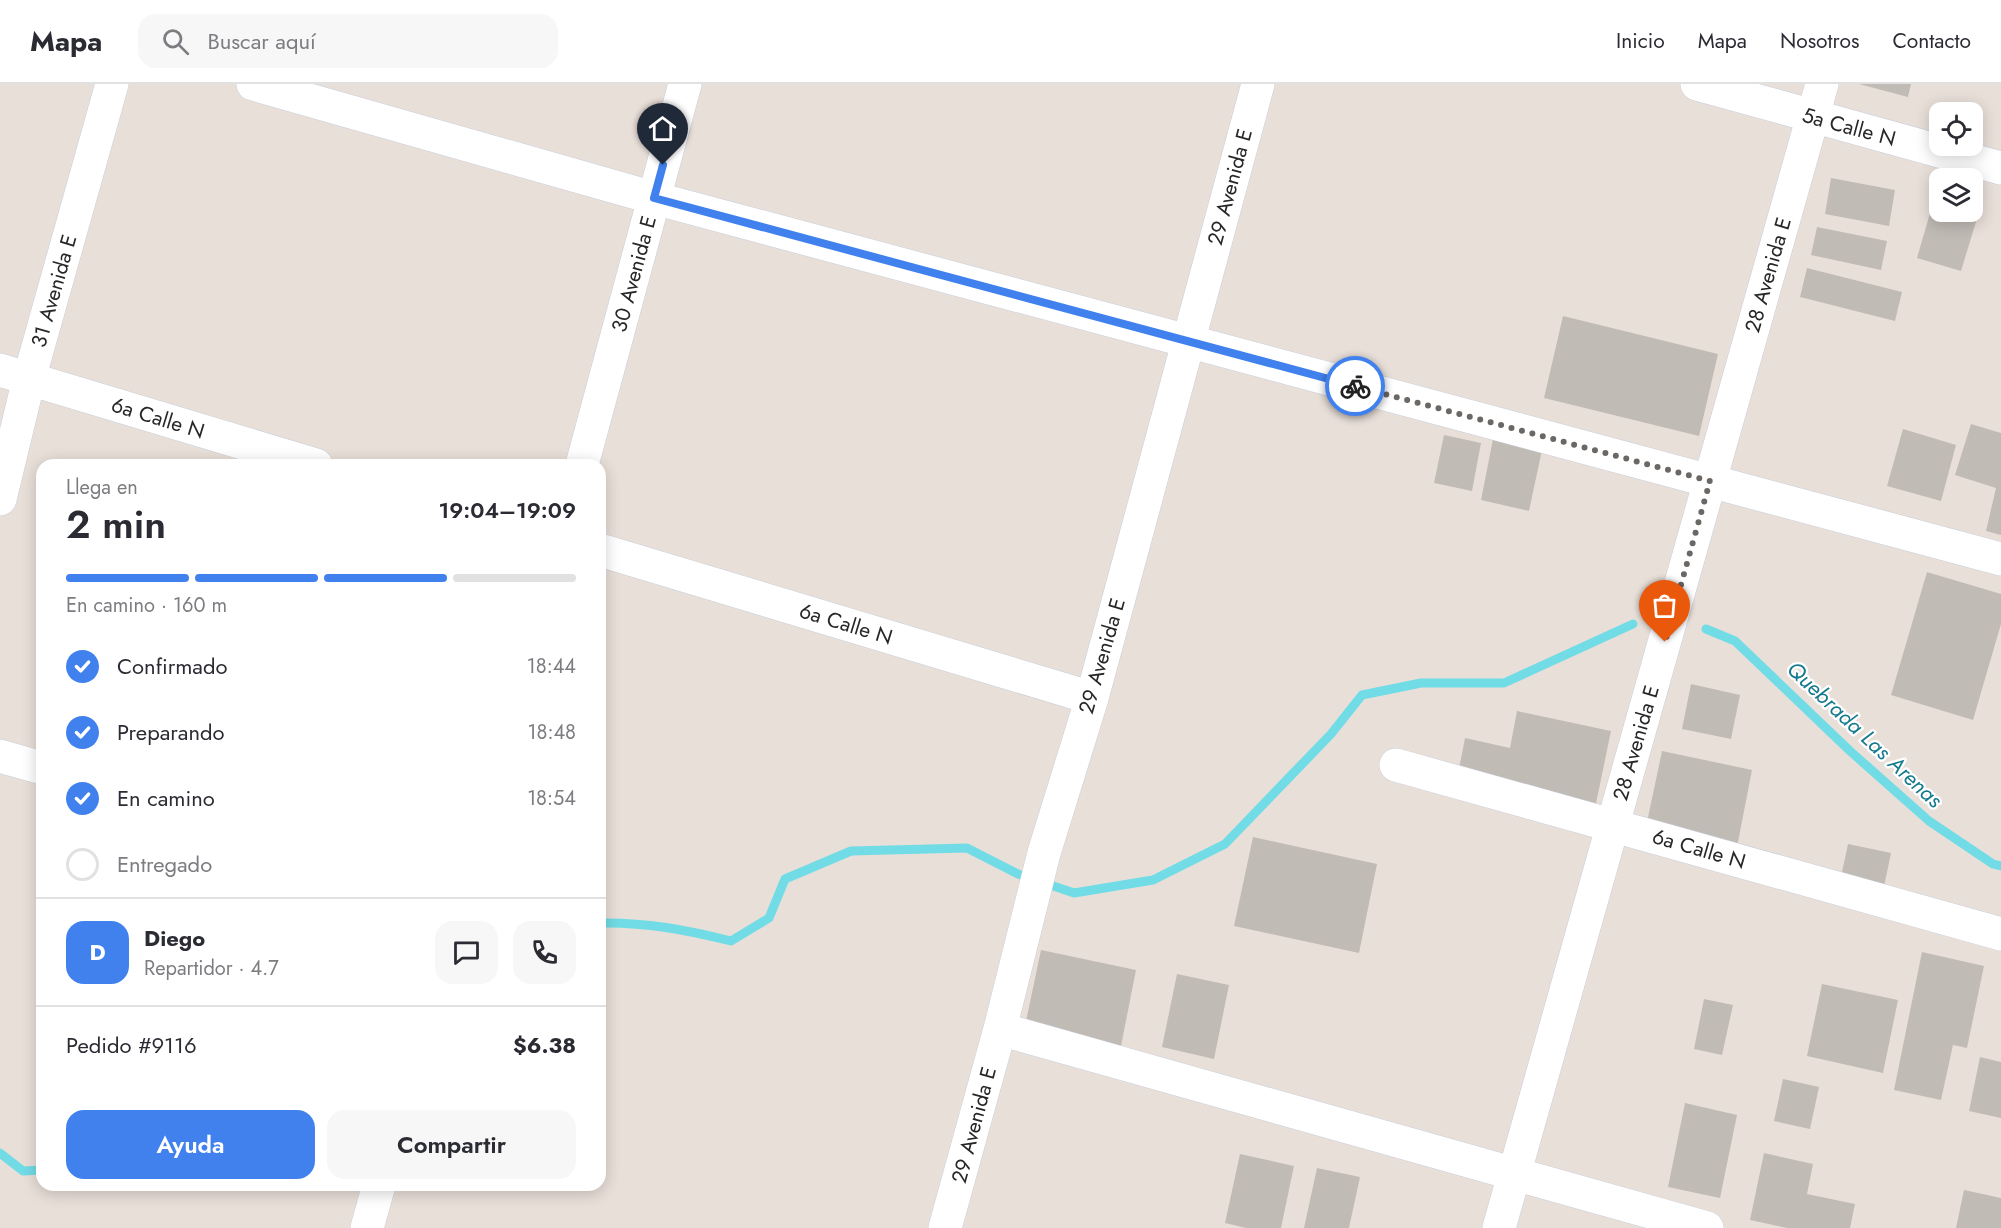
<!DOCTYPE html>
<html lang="es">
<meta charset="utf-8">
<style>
body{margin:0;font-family:Jost,sans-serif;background:#f7f7f7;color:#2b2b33;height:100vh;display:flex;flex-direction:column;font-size:22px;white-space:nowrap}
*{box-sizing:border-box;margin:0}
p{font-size:20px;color:#7c7c81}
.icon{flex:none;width:33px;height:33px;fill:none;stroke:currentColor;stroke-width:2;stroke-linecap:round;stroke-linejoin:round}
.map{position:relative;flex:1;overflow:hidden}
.side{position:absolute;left:36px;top:375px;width:570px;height:732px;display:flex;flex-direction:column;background:#fff;border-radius:18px;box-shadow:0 3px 15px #0003}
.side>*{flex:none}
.buttons{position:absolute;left:1929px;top:18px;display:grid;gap:12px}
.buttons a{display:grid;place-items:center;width:54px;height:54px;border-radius:12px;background:#fff;box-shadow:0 3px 15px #0003;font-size:30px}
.pin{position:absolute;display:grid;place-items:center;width:51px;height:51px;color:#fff;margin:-62px -26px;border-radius:50% 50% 50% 0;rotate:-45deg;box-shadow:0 0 6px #0007}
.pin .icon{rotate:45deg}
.courier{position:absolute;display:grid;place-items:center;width:60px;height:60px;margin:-30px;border:4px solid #4181ee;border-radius:50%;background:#fff;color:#222;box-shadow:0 2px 8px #0007}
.overview em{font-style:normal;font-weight:600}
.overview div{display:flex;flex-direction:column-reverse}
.overview{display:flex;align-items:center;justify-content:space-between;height:102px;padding:0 30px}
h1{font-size:39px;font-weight:600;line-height:45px}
.bar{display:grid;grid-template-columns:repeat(4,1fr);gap:9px 6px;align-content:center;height:72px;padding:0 30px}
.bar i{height:8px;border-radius:4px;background:#e1e1e2}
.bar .current{background:#4181ee}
.bar p{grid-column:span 4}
.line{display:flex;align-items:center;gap:15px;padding:0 30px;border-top:2px solid #e1e1e2}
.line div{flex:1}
.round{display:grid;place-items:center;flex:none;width:63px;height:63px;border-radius:18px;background:#f7f7f7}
ol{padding:0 30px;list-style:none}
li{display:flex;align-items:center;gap:18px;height:66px}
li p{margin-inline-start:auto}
li .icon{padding:6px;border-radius:50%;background:#4181ee;color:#fff;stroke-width:4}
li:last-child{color:#7c7c81}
li i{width:33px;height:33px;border:3px solid #e1e1e2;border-radius:50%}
.action{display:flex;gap:12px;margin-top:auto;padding:12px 30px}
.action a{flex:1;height:69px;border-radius:18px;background:#4181ee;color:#fff;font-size:24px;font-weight:600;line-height:69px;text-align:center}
.action a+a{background:#f7f7f7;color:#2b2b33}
header{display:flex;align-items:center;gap:36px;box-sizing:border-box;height:84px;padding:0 30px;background:#fff;border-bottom:2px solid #e1e1e2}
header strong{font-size:28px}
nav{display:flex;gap:33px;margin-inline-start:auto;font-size:21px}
.search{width:420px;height:54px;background:#f7f7f7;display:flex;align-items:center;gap:15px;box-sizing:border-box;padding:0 21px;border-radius:18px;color:#7c7c81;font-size:22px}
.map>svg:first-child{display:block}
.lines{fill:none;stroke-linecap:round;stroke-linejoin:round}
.stream{stroke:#71dce6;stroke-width:9}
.building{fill:#c1bbb5}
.minor-casing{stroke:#c8ced9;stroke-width:34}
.minor{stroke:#fff;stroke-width:33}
.done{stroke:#6b6765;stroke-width:6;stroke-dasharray:0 10.8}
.route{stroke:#4181ee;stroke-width:8}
.labels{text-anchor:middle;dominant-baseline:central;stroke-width:4.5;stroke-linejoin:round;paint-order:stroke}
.street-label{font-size:21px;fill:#272727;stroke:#fff}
.water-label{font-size:22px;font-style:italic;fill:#157a8d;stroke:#fff}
</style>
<header>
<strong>Mapa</strong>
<div class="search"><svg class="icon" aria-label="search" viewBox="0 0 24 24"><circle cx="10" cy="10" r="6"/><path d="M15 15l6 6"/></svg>Buscar aquí</div>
<nav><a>Inicio</a><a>Mapa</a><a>Nosotros</a><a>Contacto</a></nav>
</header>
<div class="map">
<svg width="2001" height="1144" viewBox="0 0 2001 1144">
<rect width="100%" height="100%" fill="#e9dfd9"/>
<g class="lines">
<path class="stream" d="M1706 545 1735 557 1850 667 1929 737 1993 780 2001 782
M600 839C645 838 687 846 731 857L769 834 785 795 851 767 967 764 1018 790 1074 809 1153 796 1225 760 1331 650 1362 611 1421 599H1504L1633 540
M0 1069 23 1087 42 1086"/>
</g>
<path class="building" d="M1859 0H1911L1908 13Z
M1831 94 1895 106 1889 142 1825 130Z
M1937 105 1940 106V128H1972V116L1982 118 1961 187 1917 174Z
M1817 143 1887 157 1881 186 1811 171Z
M1807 184 1902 208 1895 237 1800 213Z
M1563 232 1718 270 1699 352 1544 314Z
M1971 340 2001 349V451L1986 447 1996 404 1955 391Z
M1903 345 1956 361 1941 417 1887 402Z
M1444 351 1481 359 1472 407 1434 399Z
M1493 355 1542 366 1529 427 1481 416Z
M1927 488 2001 510V540L1973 636 1891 611Z
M1691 600 1740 611 1731 655 1682 645Z
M1517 627 1611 647 1594 729 1458 690 1465 654 1510 664Z
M1662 667 1752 686 1737 763 1646 743Z
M1253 753 1377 780 1359 869 1234 842Z
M1848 760 1891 769 1882 812 1839 802Z
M1041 866 1136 886 1121 962 1025 942Z
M1922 868 1984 882 1967 964 1953 961 1941 1016 1894 1006Z
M1177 890 1229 901 1214 975 1162 963Z
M1822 900 1898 916 1883 989 1807 972Z
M1704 915 1733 921 1722 971 1694 965Z
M1980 973 2001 978V1034L1969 1027Z
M1783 995 1819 1003 1810 1045 1774 1037Z
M1685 1019 1737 1031 1720 1114 1668 1103Z
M1764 1069 1813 1080 1807 1110 1855 1120 1850 1144H1787L1750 1136Z
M1240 1070 1294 1082 1281 1144H1246L1225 1139Z
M1317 1084 1360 1093 1349 1144H1304Z
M1964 1106 2001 1114V1144H1956Z"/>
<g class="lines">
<defs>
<path id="minor" d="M253 0 654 114 2001 475
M1697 0 2001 84
M0 286 316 381
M582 381 685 0
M0 415 29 295 112 0
M600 466 1092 614
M0 672 42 684
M1396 681 2001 850
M1000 945 1707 1144
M367 1144 379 1101
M945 1144 1000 945 1044 769 1092 614 1258 0
M1499 1144 1822 0"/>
</defs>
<use href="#minor" class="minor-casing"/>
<use href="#minor" class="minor"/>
</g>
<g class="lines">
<path class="done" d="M1355 302 1710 397 1665 558"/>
<path class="route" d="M663 81 654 114 1355 302"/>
</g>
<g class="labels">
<g class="street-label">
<text transform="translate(1849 43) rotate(15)">5a Calle N</text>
<text transform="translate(1230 103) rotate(-75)">29 Avenida E</text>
<text transform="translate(634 190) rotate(-75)">30 Avenida E</text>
<text transform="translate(1768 191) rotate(-74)">28 Avenida E</text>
<text transform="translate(54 207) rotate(-74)">31 Avenida E</text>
<text transform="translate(158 334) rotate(17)">6a Calle N</text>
<text transform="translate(846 540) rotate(17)">6a Calle N</text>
<text transform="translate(1102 572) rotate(-74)">29 Avenida E</text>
<text transform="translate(1636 659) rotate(-74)">28 Avenida E</text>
<text transform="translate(1699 765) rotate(16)">6a Calle N</text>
<text transform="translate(974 1041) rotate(-75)">29 Avenida E</text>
</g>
<g class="water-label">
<text transform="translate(1865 650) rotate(43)">Quebrada Las Arenas</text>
</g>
</g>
</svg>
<div class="buttons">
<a><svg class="icon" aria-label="locate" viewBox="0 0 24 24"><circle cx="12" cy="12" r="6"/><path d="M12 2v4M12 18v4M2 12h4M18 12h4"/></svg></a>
<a><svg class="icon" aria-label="layers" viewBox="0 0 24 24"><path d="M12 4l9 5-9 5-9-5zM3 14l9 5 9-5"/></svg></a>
</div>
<div class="pin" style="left:1665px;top:558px;background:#ea580c"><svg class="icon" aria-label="bag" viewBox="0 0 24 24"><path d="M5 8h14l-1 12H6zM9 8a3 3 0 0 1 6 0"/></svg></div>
<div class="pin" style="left:663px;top:81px;background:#1f2937"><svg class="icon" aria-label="home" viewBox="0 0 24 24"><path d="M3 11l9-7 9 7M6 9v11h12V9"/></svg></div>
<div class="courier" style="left:1355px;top:302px"><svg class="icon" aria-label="bike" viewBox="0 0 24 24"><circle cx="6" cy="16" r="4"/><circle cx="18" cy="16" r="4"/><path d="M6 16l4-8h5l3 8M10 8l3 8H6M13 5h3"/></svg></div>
<section class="side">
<div class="overview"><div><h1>2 min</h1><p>Llega en</p></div><em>19:04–19:09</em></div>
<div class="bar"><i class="current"></i><i class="current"></i><i class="current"></i><i></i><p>En camino · 160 m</p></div>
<ol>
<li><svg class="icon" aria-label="check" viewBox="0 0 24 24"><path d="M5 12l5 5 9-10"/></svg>Confirmado<p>18:44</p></li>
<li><svg class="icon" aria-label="check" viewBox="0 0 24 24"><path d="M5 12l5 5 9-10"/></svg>Preparando<p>18:48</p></li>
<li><svg class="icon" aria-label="check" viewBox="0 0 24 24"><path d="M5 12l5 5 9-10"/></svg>En camino<p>18:54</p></li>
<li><i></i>Entregado</li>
</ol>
<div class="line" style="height:108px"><b class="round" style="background:#4181ee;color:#fff">D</b><div><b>Diego</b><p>Repartidor · 4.7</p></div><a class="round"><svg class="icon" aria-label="chat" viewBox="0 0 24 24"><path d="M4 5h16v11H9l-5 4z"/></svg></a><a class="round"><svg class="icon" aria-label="phone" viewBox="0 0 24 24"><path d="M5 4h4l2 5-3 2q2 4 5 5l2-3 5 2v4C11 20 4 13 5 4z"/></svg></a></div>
<div class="line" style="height:78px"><div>Pedido #9116</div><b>$6.38</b></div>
<div class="action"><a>Ayuda</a><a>Compartir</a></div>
</section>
</div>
